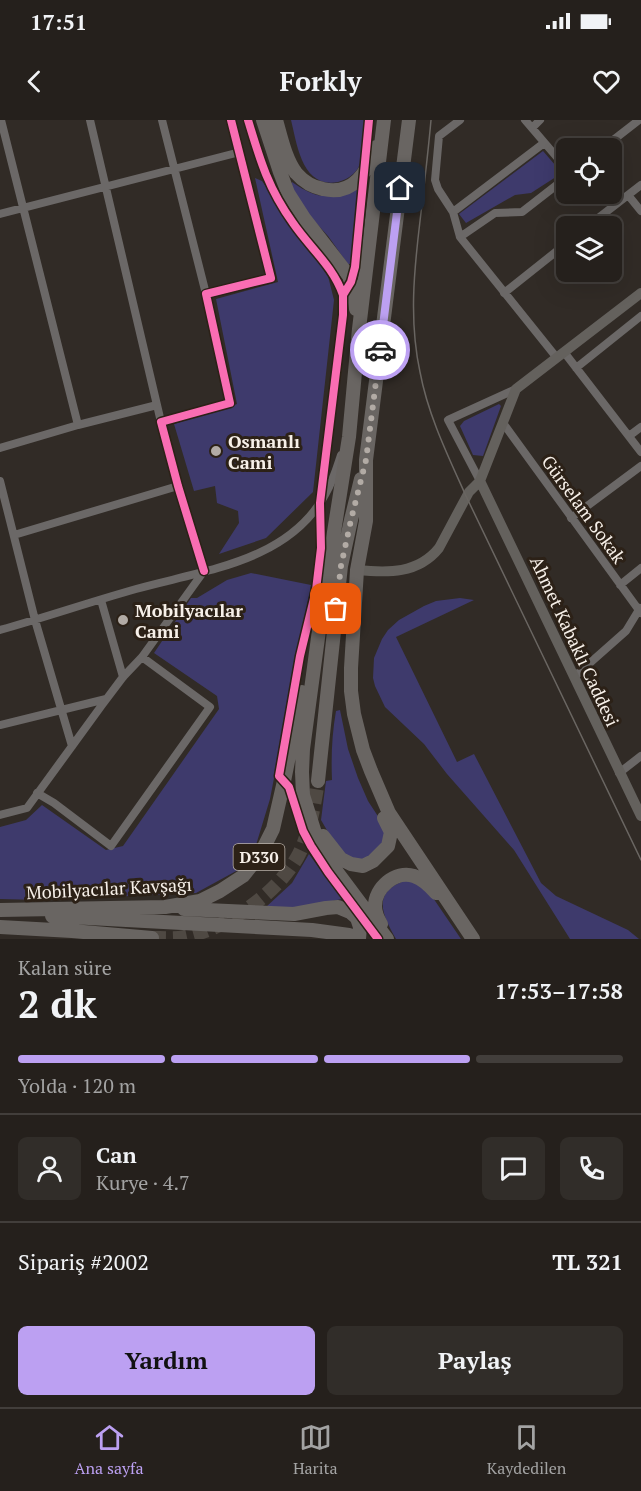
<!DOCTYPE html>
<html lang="tr">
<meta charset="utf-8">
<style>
body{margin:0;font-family:"PT Serif",serif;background:#312d29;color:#f1f3f6;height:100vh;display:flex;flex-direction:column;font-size:22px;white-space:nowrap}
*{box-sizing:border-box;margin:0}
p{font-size:20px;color:#a3a3a3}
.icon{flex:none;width:33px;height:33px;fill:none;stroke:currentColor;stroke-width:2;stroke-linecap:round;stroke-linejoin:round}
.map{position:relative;height:819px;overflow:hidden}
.panel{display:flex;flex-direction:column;background:#25201c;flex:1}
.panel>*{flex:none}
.tools{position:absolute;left:556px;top:18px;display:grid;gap:12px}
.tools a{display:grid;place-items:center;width:66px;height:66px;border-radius:9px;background:#25201c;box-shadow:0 6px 24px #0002,0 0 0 2px #423e3b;font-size:30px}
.pin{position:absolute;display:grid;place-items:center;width:51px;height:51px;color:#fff;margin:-26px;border-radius:12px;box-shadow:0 3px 9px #0006}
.courier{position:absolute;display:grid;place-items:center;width:60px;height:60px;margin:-30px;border:4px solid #bca0f2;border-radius:50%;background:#fff;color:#222;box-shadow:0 2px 8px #0007}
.overview em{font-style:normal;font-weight:700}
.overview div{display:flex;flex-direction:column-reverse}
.overview{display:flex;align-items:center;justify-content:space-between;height:102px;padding:0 18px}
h1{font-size:39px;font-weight:700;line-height:45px}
.bar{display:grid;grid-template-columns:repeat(4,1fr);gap:9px 6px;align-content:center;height:72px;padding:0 18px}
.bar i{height:8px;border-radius:4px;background:#423e3b}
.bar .selected{background:#bca0f2}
.bar p{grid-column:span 4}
.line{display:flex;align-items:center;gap:15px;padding:0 18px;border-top:2px solid #423e3b}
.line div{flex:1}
.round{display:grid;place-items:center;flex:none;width:63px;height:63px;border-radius:9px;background:#312d29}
.cta{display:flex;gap:12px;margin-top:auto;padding:12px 18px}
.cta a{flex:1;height:69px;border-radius:9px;background:#bca0f2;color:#111;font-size:24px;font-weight:700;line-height:69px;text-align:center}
.cta a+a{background:#312d29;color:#f1f3f6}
.status{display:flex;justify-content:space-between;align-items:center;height:42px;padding:0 30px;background:#25201c;direction:ltr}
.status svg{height:16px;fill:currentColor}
header{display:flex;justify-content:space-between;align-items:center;height:78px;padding:0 18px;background:#25201c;font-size:27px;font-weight:700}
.menu{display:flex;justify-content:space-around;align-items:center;height:84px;border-top:2px solid #423e3b;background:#25201c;font-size:16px;color:#a3a3a3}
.menu a{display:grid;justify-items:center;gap:3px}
.menu .selected{color:#bca0f2}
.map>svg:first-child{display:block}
.green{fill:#3e3a6c}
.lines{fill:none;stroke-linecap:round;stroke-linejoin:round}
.highway-tunnel{stroke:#4f4943;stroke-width:14;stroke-dasharray:14 7;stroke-linecap:butt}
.street{stroke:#6b6867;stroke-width:8}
.secondary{stroke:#64615d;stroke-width:10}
.highway{stroke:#696562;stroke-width:14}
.tram{stroke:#6a6662;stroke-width:1.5}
.cycleway-casing{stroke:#2c2117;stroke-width:11}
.cycleway{stroke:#f96db3;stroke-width:8}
.done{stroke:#b2aba5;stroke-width:6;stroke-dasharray:0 10.8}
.route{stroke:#bca0f2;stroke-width:8}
.poi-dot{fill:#b2aba5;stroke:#2c2117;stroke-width:2}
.labels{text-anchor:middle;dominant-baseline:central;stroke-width:6;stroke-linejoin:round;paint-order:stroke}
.shield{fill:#2c2117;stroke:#bab2aa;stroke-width:1.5}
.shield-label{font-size:16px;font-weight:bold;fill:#f7f0e9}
.poi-label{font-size:18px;font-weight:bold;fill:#f7f0e9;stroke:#2c2117;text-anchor:start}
.street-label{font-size:18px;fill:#f7f0e9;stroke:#2c2117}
</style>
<div class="status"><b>17:51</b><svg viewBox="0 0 49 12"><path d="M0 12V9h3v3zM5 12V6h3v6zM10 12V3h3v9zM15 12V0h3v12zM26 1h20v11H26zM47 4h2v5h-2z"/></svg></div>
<header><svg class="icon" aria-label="back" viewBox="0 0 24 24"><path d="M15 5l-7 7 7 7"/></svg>Forkly<svg class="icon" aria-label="heart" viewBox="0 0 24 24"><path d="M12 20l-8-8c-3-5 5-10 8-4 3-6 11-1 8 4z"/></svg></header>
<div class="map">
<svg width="641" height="819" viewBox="0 0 641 819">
<rect width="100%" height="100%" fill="#312b26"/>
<path class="green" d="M291 0H366C364 13 365 34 359 46 356 54 346 60 338 62 302 69 297 24 291 0Z
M543 31 562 53 531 73 515 75 466 103 459 94Z
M255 58 262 61 328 156 334 180 313 372 266 418 219 434 239 403 238 391 217 383 215 366 194 371 174 304 237 284 216 179 278 162Z
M292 62C321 82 330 78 361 66L352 144H348C341 135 335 125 328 116 314 100 297 85 291 64Z
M499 284 501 286 483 336 473 335 460 306 464 301Z
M251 453 311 465 270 679 256 725 238 750 196 773 41 780 0 779V707L26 700 42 685 106 730 123 726 219 589 217 576 154 533 191 478H197L227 460Z
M460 478 474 480 396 517 457 642 474 634 541 763 556 776 628 810 639 819H570L514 730 447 654 424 624 385 587 375 566 373 558 374 538 382 519 388 510 399 500 424 486 436 481Z
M340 590 348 629 358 658 368 681 385 707 384 723 365 741 348 737 335 724 321 700 326 661 332 660C331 636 332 614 336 591Z
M309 734 342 779 299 788 266 787 292 763Z
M404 761H412L427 769 461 819H396C383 796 371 773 404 761Z"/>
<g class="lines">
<path class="highway-tunnel" d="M152 818C162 818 174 819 184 817 226 809 277 774 298 736 310 713 314 686 318 661"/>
<path class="street" d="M90 0 157 285
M162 0 206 174
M525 0 567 49
M532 8 540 0
M544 23 453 92 460 117 557 238
M603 28 639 0
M628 75 641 91
M453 92 438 69 435 60 439 16 460 0
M0 94 240 32
M588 106 641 65
M460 117 495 93 522 92 567 57
M504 173 567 123
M564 232 641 332
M576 248 641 196
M503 303 641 493
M78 305 157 285 161 302
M629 316 641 307
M0 328 78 305 1 0
M0 361 35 500 72 626
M480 361 448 300 516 269
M571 398 641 346
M14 415 178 366
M204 451 178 366 161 302 230 283 206 174 271 158 231 0
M620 465 641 448
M101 480 123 557
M0 510C46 497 90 482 136 469 204 450 289 442 326 373 333 361 337 347 341 335
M574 557 626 511 640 488
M0 605 106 579
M619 653 641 636
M37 673 54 683 111 726 210 587 142 537
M0 695 27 688 102 585 123 557 142 537 204 451"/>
<path class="secondary" d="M480 361 641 696
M357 450C388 453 418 454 439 428L469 372 480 361 516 269 641 173"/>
<path class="highway" d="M263 0 280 52 288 73 304 98 349 156 353 169 356 189
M276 0C281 17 285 38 296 53 303 61 312 67 323 69 354 76 367 52 376 27
M384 0 359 209 349 317 322 488 303 629 302 652 303 675 316 716 325 736 387 819
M409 0 366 340V401L357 450 351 548V571L354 594 363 630 371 651 389 693 473 819
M318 661 341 446 351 400 361 359
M323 716 341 739 351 744 363 746 373 741 388 726 391 712 384 698
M184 789 294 794 326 788 338 787 350 792 357 798 360 807 359 819
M0 790 165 787 200 781 220 771 243 756 260 735 273 709 284 661 302 572
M52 796 312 810 349 815
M381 804C378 799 375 792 375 786 375 768 395 750 414 756 423 759 430 766 436 773
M0 807 72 811 152 818"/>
<path class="tram" d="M431 0C428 34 424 67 420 101 414 151 409 201 420 252 428 295 448 336 466 376L641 740"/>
<defs>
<path id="cycleway" d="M248 0C260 40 268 68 293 103 310 128 333 146 343 175
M369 0 355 147 351 162 343 175V195L320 383 321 428 316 470 300 536 279 656 289 667 303 711 311 726 328 752 378 819
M204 451 178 366 161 302 230 283 206 174 271 158 231 0"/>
</defs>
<use href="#cycleway" class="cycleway-casing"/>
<use href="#cycleway" class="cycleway"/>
</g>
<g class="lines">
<path class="done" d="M336 489 341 446 351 400 366 340 380 230"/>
<path class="route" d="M380 230 400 68"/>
</g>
<g class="poi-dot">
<circle cx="216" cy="331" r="6"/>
<circle cx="123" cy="500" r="6"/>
</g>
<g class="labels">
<rect class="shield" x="233.5" y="724" width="51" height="26" rx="4.5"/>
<g class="shield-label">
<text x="259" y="737">D330</text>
</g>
<g class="poi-label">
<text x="228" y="321">Osmanlı<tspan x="228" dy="21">Cami</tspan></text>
<text x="135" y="490">Mobilyacılar<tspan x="135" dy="21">Cami</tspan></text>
</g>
<g class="street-label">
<text transform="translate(584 389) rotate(54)">Gürselam Sokak</text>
<text transform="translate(575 521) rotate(65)">Ahmet Kabaklı Caddesi</text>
<text transform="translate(109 768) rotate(-3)">Mobilyacılar Kavşağı</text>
</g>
</g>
</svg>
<div class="tools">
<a><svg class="icon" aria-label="locate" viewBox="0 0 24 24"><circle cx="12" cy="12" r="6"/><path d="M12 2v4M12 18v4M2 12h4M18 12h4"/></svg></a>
<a><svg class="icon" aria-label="layers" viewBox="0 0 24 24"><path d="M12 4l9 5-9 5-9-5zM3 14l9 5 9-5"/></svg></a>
</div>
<div class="pin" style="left:336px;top:489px;background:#ea580c"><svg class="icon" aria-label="bag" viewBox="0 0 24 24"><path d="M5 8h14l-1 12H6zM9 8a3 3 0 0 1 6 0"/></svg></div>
<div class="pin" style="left:400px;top:68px;background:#1f2937"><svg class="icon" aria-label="home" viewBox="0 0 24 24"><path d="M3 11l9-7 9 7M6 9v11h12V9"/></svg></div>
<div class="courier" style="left:380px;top:230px"><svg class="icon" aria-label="car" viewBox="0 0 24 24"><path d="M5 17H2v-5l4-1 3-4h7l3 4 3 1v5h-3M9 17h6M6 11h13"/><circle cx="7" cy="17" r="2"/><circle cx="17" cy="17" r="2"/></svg></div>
</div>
<section class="panel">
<div class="overview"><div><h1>2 dk</h1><p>Kalan süre</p></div><em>17:53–17:58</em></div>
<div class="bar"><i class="selected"></i><i class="selected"></i><i class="selected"></i><i></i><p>Yolda · 120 m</p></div>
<div class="line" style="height:108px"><a class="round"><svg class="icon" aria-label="person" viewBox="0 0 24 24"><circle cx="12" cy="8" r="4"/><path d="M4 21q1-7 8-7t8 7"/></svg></a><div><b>Can</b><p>Kurye · 4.7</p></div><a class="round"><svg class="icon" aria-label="chat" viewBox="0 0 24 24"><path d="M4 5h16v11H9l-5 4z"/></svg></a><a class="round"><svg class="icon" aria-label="phone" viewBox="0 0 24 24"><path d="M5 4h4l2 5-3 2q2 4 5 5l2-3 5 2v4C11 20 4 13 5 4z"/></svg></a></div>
<div class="line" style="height:78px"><div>Sipariş #2002</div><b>TL 321</b></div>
<div class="cta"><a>Yardım</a><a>Paylaş</a></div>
</section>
<nav class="menu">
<a class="selected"><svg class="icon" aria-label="home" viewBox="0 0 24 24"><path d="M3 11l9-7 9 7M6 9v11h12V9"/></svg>Ana sayfa</a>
<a><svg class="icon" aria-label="map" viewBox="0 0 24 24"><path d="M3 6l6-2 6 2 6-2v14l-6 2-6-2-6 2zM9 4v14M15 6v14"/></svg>Harita</a>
<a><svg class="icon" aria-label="saved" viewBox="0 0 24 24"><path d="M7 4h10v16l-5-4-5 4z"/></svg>Kaydedilen</a>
</nav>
